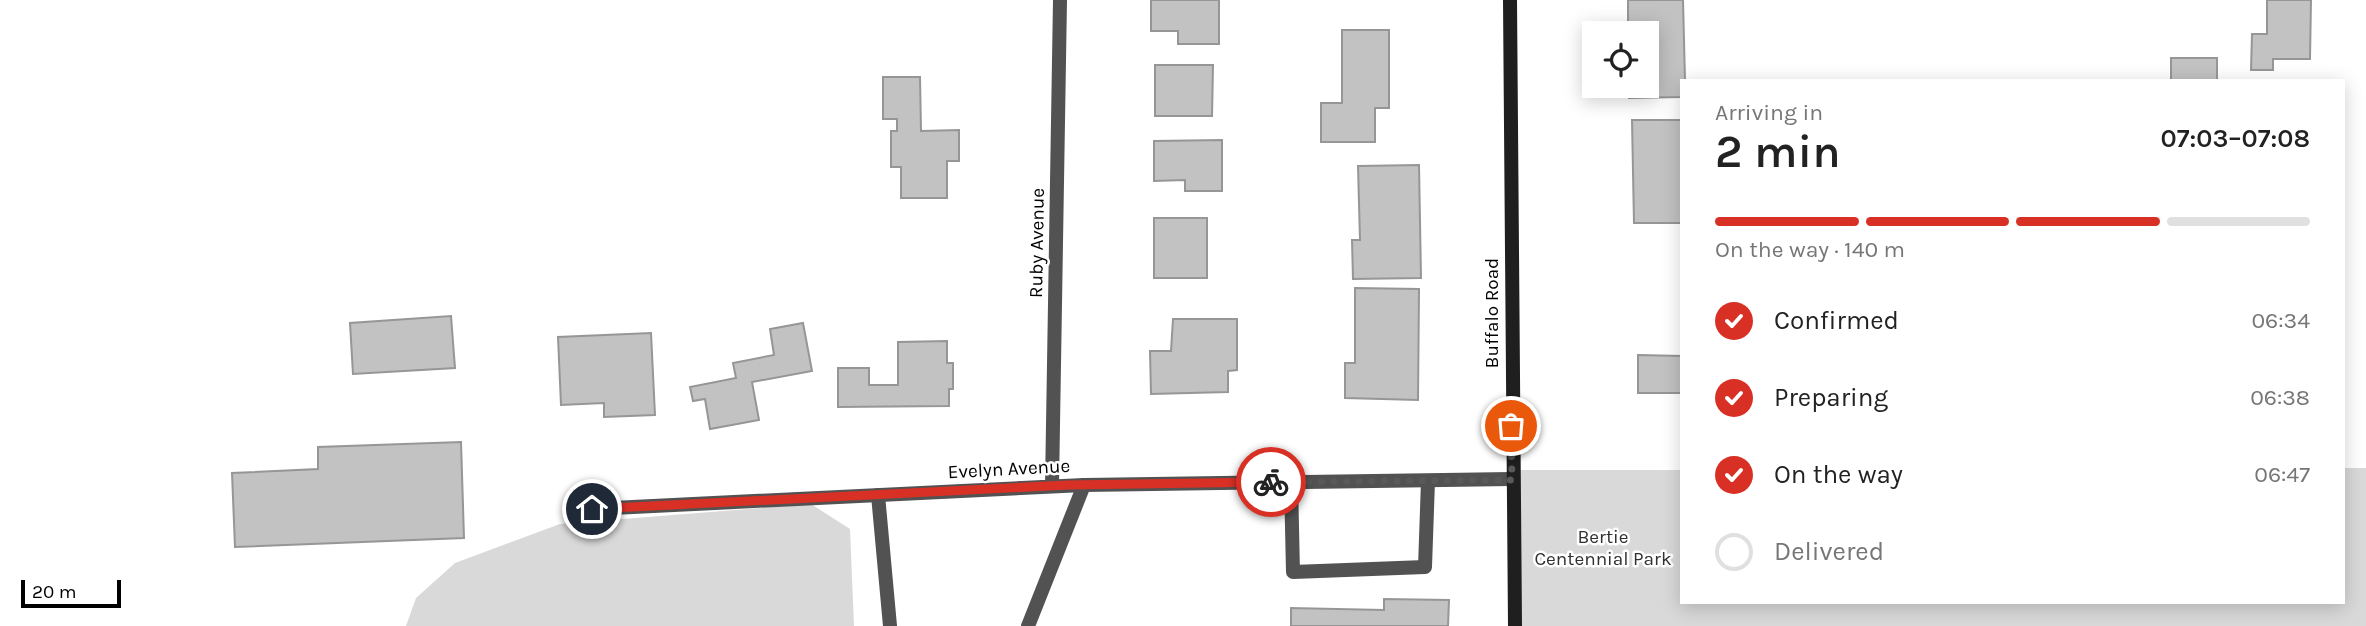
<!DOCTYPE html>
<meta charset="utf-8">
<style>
body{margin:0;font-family:Karla,sans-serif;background:#f6f6f6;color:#222;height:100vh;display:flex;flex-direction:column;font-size:26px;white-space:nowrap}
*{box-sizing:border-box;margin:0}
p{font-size:23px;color:#767676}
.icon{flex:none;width:38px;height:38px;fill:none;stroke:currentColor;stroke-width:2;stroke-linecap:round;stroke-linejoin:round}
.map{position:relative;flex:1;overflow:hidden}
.details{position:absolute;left:1680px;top:79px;width:665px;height:525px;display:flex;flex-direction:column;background:#fff;border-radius:0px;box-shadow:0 4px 18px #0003}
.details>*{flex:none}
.fabs{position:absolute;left:1582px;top:21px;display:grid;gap:14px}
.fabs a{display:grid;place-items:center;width:77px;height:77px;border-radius:0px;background:#fff;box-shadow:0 4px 18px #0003;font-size:35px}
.scale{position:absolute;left:21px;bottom:18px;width:100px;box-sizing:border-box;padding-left:7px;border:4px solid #000;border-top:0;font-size:19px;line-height:24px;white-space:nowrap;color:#000;-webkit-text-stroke:5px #fff;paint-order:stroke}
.pin{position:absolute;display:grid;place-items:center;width:60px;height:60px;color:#fff;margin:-30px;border:4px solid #fff;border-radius:50%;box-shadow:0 2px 7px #0007}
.courier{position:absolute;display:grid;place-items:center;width:70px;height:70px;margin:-35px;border:5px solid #d93025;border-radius:50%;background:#fff;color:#222;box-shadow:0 2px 9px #0007}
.headline em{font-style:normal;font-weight:600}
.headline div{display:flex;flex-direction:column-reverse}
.headline{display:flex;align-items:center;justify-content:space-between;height:119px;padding:0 35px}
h1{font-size:46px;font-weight:600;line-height:52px}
.bar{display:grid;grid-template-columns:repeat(4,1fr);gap:10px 7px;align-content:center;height:84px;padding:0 35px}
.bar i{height:9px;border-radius:5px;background:#e0e0e0}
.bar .selected{background:#d93025}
.bar p{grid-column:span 4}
ol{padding:0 35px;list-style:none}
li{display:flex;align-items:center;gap:21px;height:77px}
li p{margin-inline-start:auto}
li .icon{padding:7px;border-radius:50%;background:#d93025;color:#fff;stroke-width:4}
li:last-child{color:#767676}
li i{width:38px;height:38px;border:4px solid #e0e0e0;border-radius:50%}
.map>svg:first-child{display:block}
.green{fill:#d9d9d9}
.building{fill:#c2c2c2;stroke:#969696;stroke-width:2}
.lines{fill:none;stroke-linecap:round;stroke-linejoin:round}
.lane{stroke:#525252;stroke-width:14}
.street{stroke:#525252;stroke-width:14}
.secondary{stroke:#1f1f1f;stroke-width:14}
.done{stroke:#595959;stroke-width:7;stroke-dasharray:0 12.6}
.route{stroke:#d93025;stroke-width:9}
.labels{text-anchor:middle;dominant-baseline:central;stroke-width:5;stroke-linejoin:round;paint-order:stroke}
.street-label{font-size:19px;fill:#000;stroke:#fff}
.park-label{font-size:19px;fill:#303030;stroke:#fff}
</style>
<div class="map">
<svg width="2366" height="626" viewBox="0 0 2366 626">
<rect width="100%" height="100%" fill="#fff"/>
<path class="green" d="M2343 468H2366V626H1520L1517 470H1682V602H2343Z
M811 504 850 529 854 626H406L416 598 455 563 560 524Z"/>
<path class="building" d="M1151 0H1219V44H1178V31H1151Z
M1628 0H1683L1685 80H1682V97L1629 98V86H1647V33H1628Z
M2267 0H2311L2310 59H2273V70H2251L2252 34H2267Z
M1342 30H1389V108H1375V142H1321V103H1342Z
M2171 58H2217V80H2171Z
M1155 65H1213L1212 116H1155Z
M883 77H920L921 131 959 130V161H947V198H901V167H891V131H897V119H883Z
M1632 120H1682V223H1634Z
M1222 140V191H1185V180L1154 181V141Z
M1419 165 1421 278 1353 279 1352 240H1360L1358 166Z
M1154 218H1207V278H1154Z
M1355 288 1419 289 1418 400 1345 398V363H1355Z
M451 316 455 368 353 374 350 323Z
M1173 319H1237V370L1228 371V392L1151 394 1150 351H1171Z
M803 323 812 371 752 382 759 420 710 429 705 399 693 401 690 387 736 378 733 363 774 355 770 329Z
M651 333 655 415 604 417V403L561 405 558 337Z
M947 341V363H953V389H949V406L838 407V368H869V385H898V342Z
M1638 355 1682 356V393H1638Z
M461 442 464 538 235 547 232 473 318 469V447Z
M1384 599 1449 600 1448 626H1291V608L1384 610Z"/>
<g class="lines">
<path class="lane" d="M1291 482 1293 572 1425 567 1428 481
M878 495 890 626
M1028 626 1084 485"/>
<path class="street" d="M1052 486 1060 0
M592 509 1084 485 1512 479"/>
<path class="secondary" d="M1510 0 1515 626"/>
</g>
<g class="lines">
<path class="done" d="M1271 482 1512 480 1511 426"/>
<path class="route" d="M592 509 1068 485 1271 482"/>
</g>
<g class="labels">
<g class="street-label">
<text transform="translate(1037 243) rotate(-89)">Ruby Avenue</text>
<text transform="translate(1492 313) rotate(-90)">Buffalo Road</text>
<text transform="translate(1009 469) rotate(-3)">Evelyn Avenue</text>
</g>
<g class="park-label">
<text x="1603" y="537">Bertie<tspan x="1603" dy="22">Centennial Park</tspan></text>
</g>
</g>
</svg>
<div class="fabs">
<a><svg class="icon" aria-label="locate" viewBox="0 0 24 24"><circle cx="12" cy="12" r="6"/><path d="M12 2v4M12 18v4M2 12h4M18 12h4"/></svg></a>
</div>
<div class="scale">20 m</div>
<div class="pin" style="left:1511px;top:426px;background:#ea580c"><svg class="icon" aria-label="bag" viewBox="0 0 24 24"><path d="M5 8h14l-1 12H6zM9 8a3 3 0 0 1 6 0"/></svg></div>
<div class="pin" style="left:592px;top:509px;background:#1f2937"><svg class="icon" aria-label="home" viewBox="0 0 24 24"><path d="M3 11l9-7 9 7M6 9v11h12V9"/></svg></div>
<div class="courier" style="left:1271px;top:482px"><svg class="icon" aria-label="bike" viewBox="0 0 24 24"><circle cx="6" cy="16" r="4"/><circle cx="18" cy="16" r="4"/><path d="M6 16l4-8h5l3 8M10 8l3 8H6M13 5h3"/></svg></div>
<section class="details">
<div class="headline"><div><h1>2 min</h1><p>Arriving in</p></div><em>07:03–07:08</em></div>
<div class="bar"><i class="selected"></i><i class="selected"></i><i class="selected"></i><i></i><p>On the way · 140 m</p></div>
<ol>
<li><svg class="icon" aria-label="check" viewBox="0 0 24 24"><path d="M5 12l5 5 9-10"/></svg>Confirmed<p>06:34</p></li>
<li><svg class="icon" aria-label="check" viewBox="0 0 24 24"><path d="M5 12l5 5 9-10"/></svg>Preparing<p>06:38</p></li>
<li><svg class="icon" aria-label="check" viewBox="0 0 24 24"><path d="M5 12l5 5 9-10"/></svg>On the way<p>06:47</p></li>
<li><i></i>Delivered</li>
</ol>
</section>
</div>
